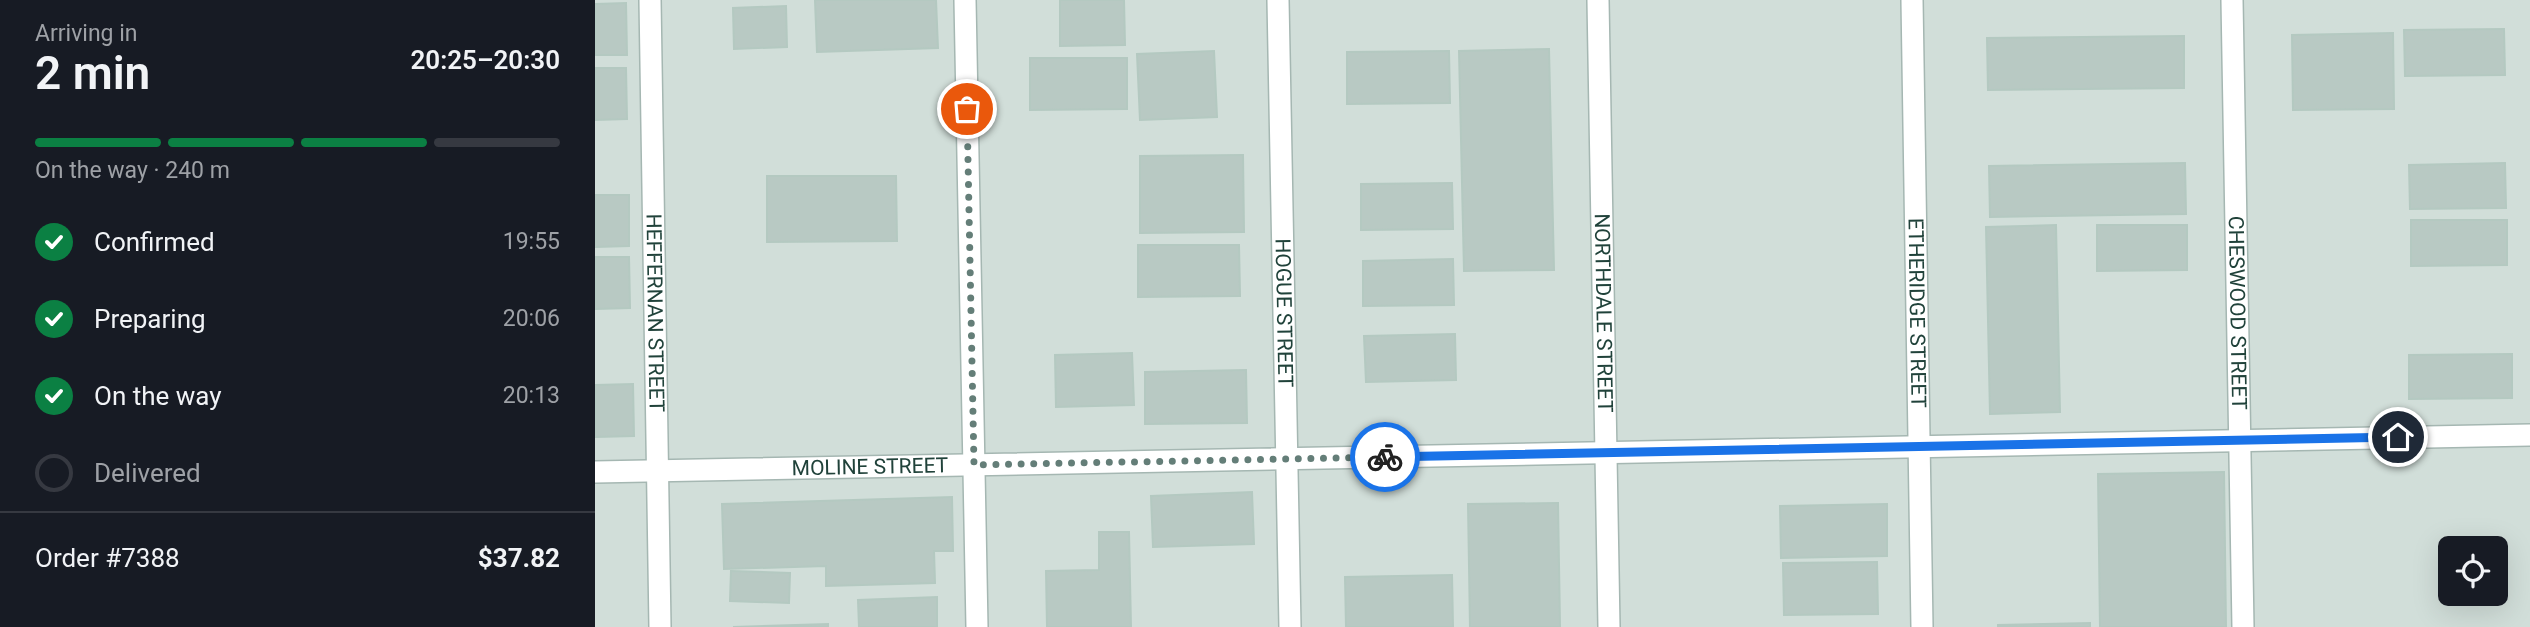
<!DOCTYPE html>
<meta charset="utf-8">
<style>
body{margin:0;font-family:Roboto,sans-serif;background:#20242c;color:#f1f3f6;height:100vh;display:flex;flex-direction:column;font-size:26px;white-space:nowrap}
*{box-sizing:border-box;margin:0}
p{font-size:23px;color:#9ea1a6}
.icon{flex:none;width:38px;height:38px;fill:none;stroke:currentColor;stroke-width:2;stroke-linecap:round;stroke-linejoin:round}
.map{position:relative;flex:1;overflow:hidden}
.details{display:flex;flex-direction:column;background:#171b24;width:595px}
.details>*{flex:none}
.tools{position:absolute;left:1843px;top:536px;display:grid;gap:14px}
.tools a{display:grid;place-items:center;width:70px;height:70px;border-radius:10px;background:#171b24;box-shadow:0 7px 28px #0002;font-size:35px}
.pin{position:absolute;display:grid;place-items:center;width:60px;height:60px;color:#fff;margin:-30px;border:4px solid #fff;border-radius:50%;box-shadow:0 2px 7px #0007}
.courier{position:absolute;display:grid;place-items:center;width:70px;height:70px;margin:-35px;border:5px solid #1a73e8;border-radius:50%;background:#fff;color:#222;box-shadow:0 2px 9px #0007}
.summary em{font-style:normal;font-weight:600}
.summary div{display:flex;flex-direction:column-reverse}
.summary{display:flex;align-items:center;justify-content:space-between;height:119px;padding:0 35px}
h1{font-size:46px;font-weight:600;line-height:52px}
.bar{display:grid;grid-template-columns:repeat(4,1fr);gap:10px 7px;align-content:center;height:84px;padding:0 35px}
.bar i{height:9px;border-radius:5px;background:#363941}
.bar .active{background:#0b8043}
.bar p{grid-column:span 4}
.line{display:flex;align-items:center;gap:18px;padding:0 35px;border-top:2px solid #363941}
.line div{flex:1}
ol{padding:0 35px;list-style:none}
li{display:flex;align-items:center;gap:21px;height:77px}
li p{margin-inline-start:auto}
li .icon{padding:7px;border-radius:50%;background:#0b8043;color:#fff;stroke-width:4}
li:last-child{color:#9ea1a6}
li i{width:38px;height:38px;border:4px solid #363941;border-radius:50%}
main{display:flex;flex:1;min-height:0}
.map>svg:first-child{display:block}
.built{fill:#d1ded9;fill-rule:evenodd}
.building{fill:#b8c9c3;stroke:#b4c9c1;stroke-width:2}
.lines{fill:none;stroke-linecap:round;stroke-linejoin:round}
.minor-casing{stroke:#a5b7b2;stroke-width:24}
.minor{stroke:#fff;stroke-width:21}
.done{stroke:#647e78;stroke-width:7;stroke-dasharray:0 12.6}
.route{stroke:#1a73e8;stroke-width:9}
.labels{text-anchor:middle;dominant-baseline:central;stroke-width:5;stroke-linejoin:round;paint-order:stroke}
.street-label{font-size:21px;fill:#20423a;stroke:#f4faf7}
</style>
<main>
<section class="details">
<div class="summary"><div><h1>2 min</h1><p>Arriving in</p></div><em>20:25–20:30</em></div>
<div class="bar"><i class="active"></i><i class="active"></i><i class="active"></i><i></i><p>On the way · 240 m</p></div>
<ol>
<li><svg class="icon" aria-label="check" viewBox="0 0 24 24"><path d="M5 12l5 5 9-10"/></svg>Confirmed<p>19:55</p></li>
<li><svg class="icon" aria-label="check" viewBox="0 0 24 24"><path d="M5 12l5 5 9-10"/></svg>Preparing<p>20:06</p></li>
<li><svg class="icon" aria-label="check" viewBox="0 0 24 24"><path d="M5 12l5 5 9-10"/></svg>On the way<p>20:13</p></li>
<li><i></i>Delivered</li>
</ol>
<div class="line" style="height:91px"><div>Order #7388</div><b>$37.82</b></div>
</section>
<div class="map">
<svg width="1935" height="627" viewBox="0 0 1935 627">
<rect width="100%" height="100%" fill="#e3eeea"/>
<path class="built" d="M0 0H1935V627H0ZM1855 548H1900V593H1855Z"/>
<path class="building" d="M220 0H341L343 48 222 52Z
M465 0H529L530 45 465 46Z
M31 3 32 55H0V4Z
M191 6 192 47 139 49 138 8Z
M1909 29 1910 75 1810 76 1809 30Z
M1798 33 1799 109 1698 110 1697 35Z
M1589 36V88L1393 90 1392 38Z
M954 49 959 270 869 271 864 51Z
M619 51 622 117 545 120 542 54Z
M854 51 855 103 752 104V52Z
M435 58H532V109L435 110Z
M0 68H31L32 119 0 120Z
M648 155 649 232 545 233V156Z
M1590 163 1591 214 1395 217 1394 166Z
M1910 163 1911 208 1815 209 1814 165Z
M172 176H301L302 241 172 242Z
M857 183 858 229 766 230V184Z
M0 195H34V246L0 247Z
M1816 220H1912V265L1816 266Z
M1461 225 1465 412 1395 414 1391 227Z
M1502 225H1592V270L1502 271Z
M543 245H644L645 296 543 297Z
M0 257H34L35 308 0 309Z
M858 259 859 305 768 306V261Z
M860 334 861 380 771 382 769 336Z
M537 353 539 405 461 407 460 355Z
M1917 354V398L1814 399V355Z
M651 370 652 423 550 424V372Z
M38 384 39 436 0 437V385Z
M1629 472 1631 627H1505L1503 474Z
M657 492 659 544 558 547 556 496Z
M357 497 358 551H339L340 583 231 586V566L129 569 127 504Z
M963 503 965 627H875L873 504Z
M1292 504V556L1186 558 1185 506Z
M504 532H534L536 627H452L451 571 504 570Z
M1282 562 1283 614 1189 615 1188 563Z
M136 571 195 573 194 603 135 601Z
M857 575 858 627H751L750 577Z
M342 597V627H264L263 600Z
M1495 623V627H1403V625Z
M233 624V627H138Z"/>
<g class="lines">
<defs>
<g id="minor">
<path id="s1" d="M55 0 65 627"/>
<path d="M370 0 382 627"/>
<path id="s2" d="M683 0 695 627"/>
<path id="s3" d="M1003 0 1014 627"/>
<path id="s4" d="M1317 0 1327 627"/>
<path id="s5" d="M1637 0 1648 627"/>
<path id="s6" d="M0 472 1935 435"/>
</g>
</defs>
<use href="#minor" class="minor-casing"/>
<use href="#minor" class="minor"/>
</g>
<g class="lines">
<path class="done" d="M372 109 379 465 790 457"/>
<path class="route" d="M790 457 1803 437"/>
</g>
<g class="labels">
<g class="street-label">
<text stroke="none"><textPath href="#s1" startOffset="313">HEFFERNAN STREET</textPath></text>
<text stroke="none"><textPath href="#s3" startOffset="313">NORTHDALE STREET</textPath></text>
<text stroke="none"><textPath href="#s2" startOffset="313">HOGUE STREET</textPath></text>
<text stroke="none"><textPath href="#s4" startOffset="313">ETHERIDGE STREET</textPath></text>
<text stroke="none"><textPath href="#s5" startOffset="313">CHESWOOD STREET</textPath></text>
<text stroke="none"><textPath href="#s6" startOffset="275">MOLINE STREET</textPath></text>
</g>
</g>
</svg>
<div class="tools">
<a><svg class="icon" aria-label="locate" viewBox="0 0 24 24"><circle cx="12" cy="12" r="6"/><path d="M12 2v4M12 18v4M2 12h4M18 12h4"/></svg></a>
</div>
<div class="pin" style="left:372px;top:109px;background:#ea580c"><svg class="icon" aria-label="bag" viewBox="0 0 24 24"><path d="M5 8h14l-1 12H6zM9 8a3 3 0 0 1 6 0"/></svg></div>
<div class="pin" style="left:1803px;top:437px;background:#1f2937"><svg class="icon" aria-label="home" viewBox="0 0 24 24"><path d="M3 11l9-7 9 7M6 9v11h12V9"/></svg></div>
<div class="courier" style="left:790px;top:457px"><svg class="icon" aria-label="bike" viewBox="0 0 24 24"><circle cx="6" cy="16" r="4"/><circle cx="18" cy="16" r="4"/><path d="M6 16l4-8h5l3 8M10 8l3 8H6M13 5h3"/></svg></div>
</div>
</main>
